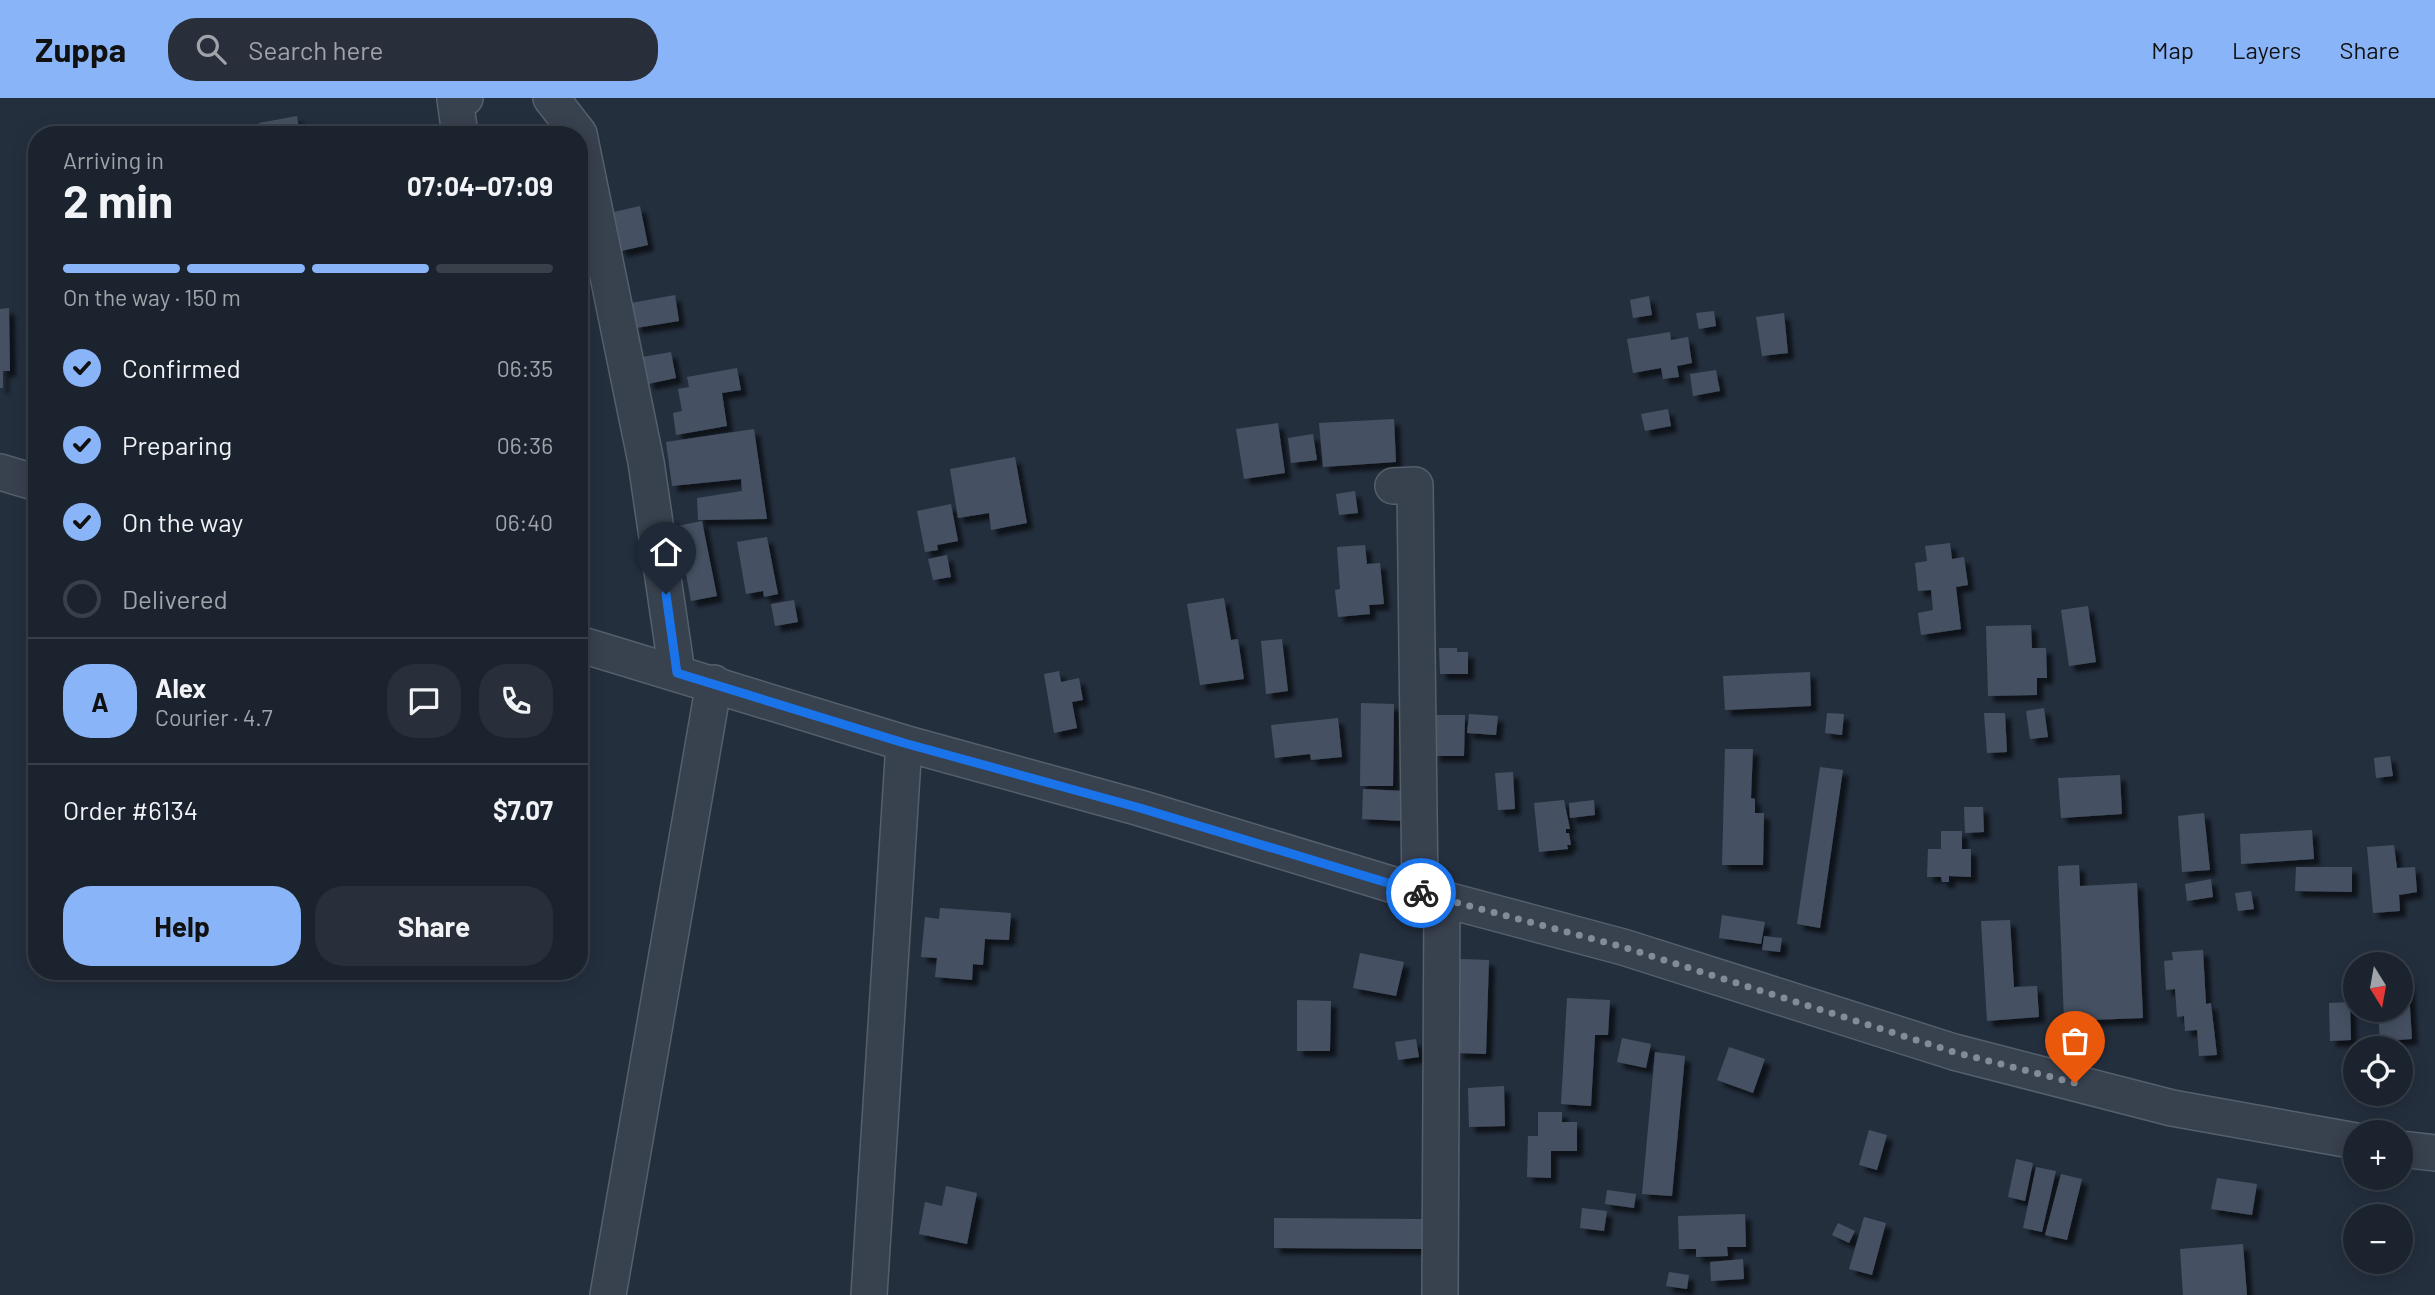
<!DOCTYPE html>
<meta charset="utf-8">
<style>
body{margin:0;font-family:Barlow,sans-serif;background:#282f3a;color:#f1f3f6;height:100vh;display:flex;flex-direction:column;font-size:26px;white-space:nowrap}
*{box-sizing:border-box;margin:0}
p{font-size:23px;color:#a0a4aa}
.icon{flex:none;width:38px;height:38px;fill:none;stroke:currentColor;stroke-width:2;stroke-linecap:round;stroke-linejoin:round}
.map{position:relative;flex:1;overflow:hidden}
.panel{position:absolute;left:28px;top:28px;width:560px;height:854px;display:flex;flex-direction:column;background:#1b232e;border-radius:28px;box-shadow:0 4px 18px #0003,0 0 0 2px #39404a}
.panel>*{flex:none}
.needle{width:46px;rotate:169deg}
.fabs{position:absolute;left:2343px;top:854px;display:grid;gap:14px}
.fabs a{display:grid;place-items:center;width:70px;height:70px;border-radius:50%;background:#1b232e;box-shadow:0 4px 18px #0003,0 0 0 2px #39404a;font-size:35px}
.pin{position:absolute;display:grid;place-items:center;width:60px;height:60px;color:#fff;margin:-72px -30px;border-radius:50% 50% 50% 0;rotate:-45deg;box-shadow:0 0 7px #0007}
.pin .icon{rotate:45deg}
.courier{position:absolute;display:grid;place-items:center;width:70px;height:70px;margin:-35px;border:5px solid #1a73e8;border-radius:50%;background:#fff;color:#222;box-shadow:0 2px 9px #0007}
.overview em{font-style:normal;font-weight:700}
.overview div{display:flex;flex-direction:column-reverse}
.overview{display:flex;align-items:center;justify-content:space-between;height:119px;padding:0 35px}
h1{font-size:46px;font-weight:700;line-height:52px}
.bar{display:grid;grid-template-columns:repeat(4,1fr);gap:10px 7px;align-content:center;height:84px;padding:0 35px}
.bar i{height:9px;border-radius:5px;background:#39404a}
.bar .selected{background:#8ab4f8}
.bar p{grid-column:span 4}
.line{display:flex;align-items:center;gap:18px;padding:0 35px;border-top:2px solid #39404a}
.line div{flex:1}
.round{display:grid;place-items:center;flex:none;width:74px;height:74px;border-radius:28px;background:#282f3a}
ol{padding:0 35px;list-style:none}
li{display:flex;align-items:center;gap:21px;height:77px}
li p{margin-inline-start:auto}
li .icon{padding:7px;border-radius:50%;background:#8ab4f8;color:#111;stroke-width:4}
li:last-child{color:#a0a4aa}
li i{width:38px;height:38px;border:4px solid #39404a;border-radius:50%}
.cta{display:flex;gap:14px;margin-top:auto;padding:14px 35px}
.cta a{flex:1;height:80px;border-radius:28px;background:#8ab4f8;color:#111;font-size:28px;font-weight:700;line-height:80px;text-align:center}
.cta a+a{background:#282f3a;color:#f1f3f6}
header{display:flex;align-items:center;gap:42px;box-sizing:border-box;height:98px;padding:0 35px;background:#8ab4f8;color:#111}
header strong{font-size:33px}
nav{display:flex;gap:38px;margin-inline-start:auto;font-size:24px}
.search{width:490px;height:63px;background:#282f3a;display:flex;align-items:center;gap:18px;box-sizing:border-box;padding:0 24px;border-radius:28px;color:#a0a4aa;font-size:26px}
.map>svg:first-child{display:block}
.building{fill:#455162;filter:url(#shadow)}
.lines{fill:none;stroke-linecap:round;stroke-linejoin:round}
.street-casing{stroke:#565f6c;stroke-width:38}
.street{stroke:#38414e;stroke-width:35}
.done{stroke:#828b98;stroke-width:7;stroke-dasharray:0 12.6}
.route{stroke:#1a73e8;stroke-width:9}
</style>
<header>
<strong>Zuppa</strong>
<div class="search"><svg class="icon" aria-label="search" viewBox="0 0 24 24"><circle cx="10" cy="10" r="6"/><path d="M15 15l6 6"/></svg>Search here</div>
<nav><a>Map</a><a>Layers</a><a>Share</a></nav>
</header>
<div class="map">
<svg width="2435" height="1197" viewBox="0 0 2435 1197">
<defs>
<filter id="shadow"><feDropShadow dx="6" dy="6" stdDeviation="2" flood-color="#0009"/></filter>
</defs>
<rect width="100%" height="100%" fill="#242f3e"/>
<path class="building" d="M297 18 300 37H261L259 25Z
M640 108 648 147 621 153 605 116Z
M675 197 679 223 636 230 631 205Z
M1649 198 1652 217 1633 220 1630 202Z
M9 210 10 273H3V290H0V211Z
M1714 213 1716 228 1699 231 1696 215Z
M1784 215 1788 255 1762 258 1756 219Z
M1670 234 1671 242 1688 239 1692 265 1677 268 1679 279 1663 281 1661 270 1633 275 1627 241Z
M671 254 676 280 648 286 642 259Z
M737 270 741 292 722 295 727 328 676 337 673 315 682 313 678 291 689 289 687 279Z
M1716 272 1720 293 1693 298 1690 276Z
M1668 311 1671 328 1645 333 1641 316Z
M1394 321 1396 364 1323 369 1319 325Z
M1278 325 1285 375 1244 381 1236 331Z
M754 331 767 421 698 422 697 400 742 393 741 381 672 388 666 344Z
M1313 336 1317 362 1291 365 1288 340Z
M1015 359 1027 425 991 432 989 415 958 420 950 371Z
M1355 393 1358 415 1339 417 1336 396Z
M951 406 958 443 937 447 938 452 925 454 917 413Z
M702 423 717 498 691 503 677 428Z
M767 439 778 496 764 499 763 493 746 496 737 444Z
M1950 445 1952 461 1964 459 1968 487 1956 489 1961 531 1921 537 1918 515 1933 512 1931 492 1918 493 1915 465 1927 463 1925 448Z
M1365 447 1367 466 1380 465 1384 506 1369 507 1370 516 1338 519 1335 492 1340 491 1337 449Z
M947 457 951 479 933 482 928 461Z
M1224 500 1231 542 1238 541 1244 581 1200 587 1187 506Z
M794 502 798 524 775 528 771 506Z
M2088 508 2096 564 2069 568 2061 512Z
M2031 527 2032 550H2046L2047 580H2037V597L1988 598 1986 528Z
M1282 541 1288 593 1266 596 1261 543Z
M1439 550H1457V554H1468V576H1440Z
M1059 573 1061 584 1079 580 1083 602 1072 604 1077 630 1054 635 1044 576Z
M1810 574 1811 608 1725 612 1723 578Z
M1361 605 1394 606 1393 688H1360Z
M2044 610 2048 639 2030 641 2026 613Z
M1827 615 1844 616 1842 637 1825 635Z
M1984 615H2005L2007 654 1987 655Z
M1469 616 1498 618 1496 637 1467 635Z
M1435 617H1465L1464 658H1434Z
M1338 620 1342 659 1311 662 1310 656 1275 660 1271 627Z
M1725 651H1753L1751 700 1755 701V715H1764L1763 767H1722Z
M2390 658 2393 678 2376 680 2374 660Z
M1820 669 1843 672 1820 830 1797 826Z
M1513 674 1515 711 1498 712 1495 675Z
M2120 677 2122 716 2061 720 2058 680Z
M1363 691 1405 693V723L1362 721Z
M1564 702 1570 731H1566V735H1569L1571 747H1567L1568 751 1539 754 1534 705Z
M1594 702 1595 717 1570 720 1569 705Z
M1964 709H1983L1984 734 1965 735Z
M2204 715 2210 772 2182 774 2178 718Z
M2312 732 2314 761 2241 766 2240 736Z
M1941 733H1962V751H1971V779L1949 778V784H1942L1941 779H1927L1928 751H1941Z
M2394 747 2397 770 2415 769 2417 794 2399 797 2400 813 2373 815 2367 749Z
M2079 767 2080 788 2137 785 2143 920 2064 923 2058 768Z
M2296 769H2352V794L2295 793Z
M2211 781 2213 799 2187 803 2185 786Z
M2251 793 2254 811 2238 813 2235 795Z
M940 810 1011 815 1009 842 985 841 983 867 973 866 972 882 935 879 937 860 921 859 925 819 939 821Z
M1722 817 1765 824 1761 846 1719 840Z
M2010 822 2014 889 2037 888 2039 919 1987 923 1981 823Z
M1764 838 1782 840 1780 854 1762 852Z
M2203 852 2206 906 2211 905 2217 957 2199 958 2197 932 2185 933 2184 918 2177 919 2175 891 2166 892 2164 863 2173 862 2172 854Z
M1360 855 1404 864 1396 898 1353 890Z
M1460 861 1489 862 1486 956 1457 955Z
M2401 878H2408L2412 941 2380 943 2378 912H2401Z
M1567 900 1610 902 1608 937H1595L1591 1008 1561 1006Z
M1297 902 1331 903 1330 953H1297Z
M2350 904 2351 942 2330 943 2329 905Z
M1622 940 1651 946 1646 970 1617 964Z
M1416 941 1419 959 1398 962 1395 944Z
M1729 949 1765 961 1753 995 1717 982Z
M1655 954 1685 958 1672 1098 1642 1096Z
M1504 988 1505 1028 1469 1029 1468 990Z
M1538 1014H1562V1024H1577V1053H1551V1080L1527 1079 1528 1038H1538Z
M1869 1032 1887 1037 1877 1072 1859 1067Z
M2016 1061 2033 1065 2025 1103 2008 1099Z
M2036 1069 2056 1073 2042 1134 2023 1130Z
M2061 1076 2082 1081 2067 1142 2045 1137Z
M2217 1080 2257 1086 2252 1117 2211 1111Z
M946 1088 977 1095 967 1146 919 1136 925 1104 942 1108Z
M1607 1092 1636 1096 1634 1110 1605 1106Z
M1582 1110 1607 1113 1604 1133 1580 1130Z
M1745 1116 1746 1149H1727L1728 1158 1696 1159V1151H1679L1678 1118Z
M1864 1119 1886 1125 1872 1177 1849 1171Z
M1274 1120 1422 1121V1151L1274 1150Z
M1838 1125 1855 1133 1849 1145 1832 1137Z
M2243 1146 2247 1197H2183L2180 1151Z
M1743 1161 1744 1181 1711 1183 1710 1164Z
M1669 1174 1689 1177 1687 1191 1666 1188Z"/>
<g class="lines">
<defs>
<path id="street" d="M551 0 579 36 646 364 677 575
M460 37 455 1 465 0
M0 374 37 385
M1393 388 1415 387 1420 795
M579 546 904 645 1140 710 1420 795 1623 849 1954 954 2172 1010 2356 1043
M2401 1051 2435 1055
M608 1197 714 585
M869 1197 904 645
M1440 1197 1442 800"/>
</defs>
<use href="#street" class="street-casing"/>
<use href="#street" class="street"/>
</g>
<g class="lines">
<path class="done" d="M1421 795 1623 849 1954 954 2075 985"/>
<path class="route" d="M666 496 677 575 904 645 1140 710 1421 795"/>
</g>
</svg>
<div class="fabs">
<a><svg class="needle" viewBox="-14 -14 28 28"><path d="M0-13l5 13h-10z" fill="#e53935"/><path d="M0 13l5-13h-10z" fill="#a0a4aa"/></svg></a>
<a><svg class="icon" aria-label="locate" viewBox="0 0 24 24"><circle cx="12" cy="12" r="6"/><path d="M12 2v4M12 18v4M2 12h4M18 12h4"/></svg></a>
<a>+</a>
<a>−</a>
</div>
<div class="pin" style="left:2075px;top:985px;background:#ea580c"><svg class="icon" aria-label="bag" viewBox="0 0 24 24"><path d="M5 8h14l-1 12H6zM9 8a3 3 0 0 1 6 0"/></svg></div>
<div class="pin" style="left:666px;top:496px;background:#1f2937"><svg class="icon" aria-label="home" viewBox="0 0 24 24"><path d="M3 11l9-7 9 7M6 9v11h12V9"/></svg></div>
<div class="courier" style="left:1421px;top:795px"><svg class="icon" aria-label="bike" viewBox="0 0 24 24"><circle cx="6" cy="16" r="4"/><circle cx="18" cy="16" r="4"/><path d="M6 16l4-8h5l3 8M10 8l3 8H6M13 5h3"/></svg></div>
<section class="panel">
<div class="overview"><div><h1>2 min</h1><p>Arriving in</p></div><em>07:04–07:09</em></div>
<div class="bar"><i class="selected"></i><i class="selected"></i><i class="selected"></i><i></i><p>On the way · 150 m</p></div>
<ol>
<li><svg class="icon" aria-label="check" viewBox="0 0 24 24"><path d="M5 12l5 5 9-10"/></svg>Confirmed<p>06:35</p></li>
<li><svg class="icon" aria-label="check" viewBox="0 0 24 24"><path d="M5 12l5 5 9-10"/></svg>Preparing<p>06:36</p></li>
<li><svg class="icon" aria-label="check" viewBox="0 0 24 24"><path d="M5 12l5 5 9-10"/></svg>On the way<p>06:40</p></li>
<li><i></i>Delivered</li>
</ol>
<div class="line" style="height:126px"><b class="round" style="background:#8ab4f8;color:#111">A</b><div><b>Alex</b><p>Courier · 4.7</p></div><a class="round"><svg class="icon" aria-label="chat" viewBox="0 0 24 24"><path d="M4 5h16v11H9l-5 4z"/></svg></a><a class="round"><svg class="icon" aria-label="phone" viewBox="0 0 24 24"><path d="M5 4h4l2 5-3 2q2 4 5 5l2-3 5 2v4C11 20 4 13 5 4z"/></svg></a></div>
<div class="line" style="height:91px"><div>Order #6134</div><b>$7.07</b></div>
<div class="cta"><a>Help</a><a>Share</a></div>
</section>
</div>
